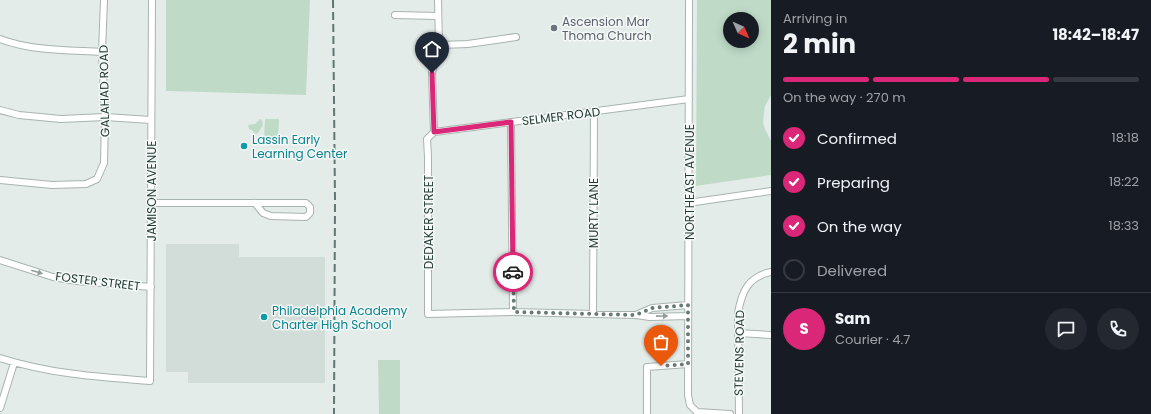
<!DOCTYPE html>
<meta charset="utf-8">
<style>
body{margin:0;font-family:Poppins,sans-serif;background:#242831;color:#f1f3f6;height:100vh;display:flex;flex-direction:column;font-size:15px;white-space:nowrap}
*{box-sizing:border-box;margin:0}
p{font-size:13px;color:#9ea1a6}
.icon{flex:none;width:22px;height:22px;fill:none;stroke:currentColor;stroke-width:2;stroke-linecap:round;stroke-linejoin:round}
.map{position:relative;flex:1;overflow:hidden}
.details{display:flex;flex-direction:column;background:#171b24;width:380px}
.details>*{flex:none}
.needle{width:26px;rotate:135deg}
.fabs{position:absolute;left:723px;top:12px;display:grid;gap:8px}
.fabs a{display:grid;place-items:center;width:36px;height:36px;border-radius:50%;background:#171b24;box-shadow:0 2px 10px #0003;font-size:20px}
.pin{position:absolute;display:grid;place-items:center;width:34px;height:34px;color:#fff;margin:-41px -17px;border-radius:50% 50% 50% 0;rotate:-45deg;box-shadow:0 0 4px #0007}
.pin .icon{rotate:45deg}
.courier{position:absolute;display:grid;place-items:center;width:40px;height:40px;margin:-20px;border:3px solid #db2777;border-radius:50%;background:#fff;color:#222;box-shadow:0 1px 5px #0007}
.overview em{font-style:normal;font-weight:700}
.overview div{display:flex;flex-direction:column-reverse}
.overview{display:flex;align-items:center;justify-content:space-between;height:68px;padding:0 12px}
h1{font-size:26px;font-weight:700;line-height:30px}
.bar{display:grid;grid-template-columns:repeat(4,1fr);gap:6px 4px;align-content:center;height:48px;padding:0 12px}
.bar i{height:5px;border-radius:3px;background:#363941}
.bar .current{background:#db2777}
.bar p{grid-column:span 4}
.line{display:flex;align-items:center;gap:10px;padding:0 12px;border-top:1px solid #363941}
.line div{flex:1}
.round{display:grid;place-items:center;flex:none;width:42px;height:42px;border-radius:21px;background:#242831}
ol{padding:0 12px;list-style:none}
li{display:flex;align-items:center;gap:12px;height:44px}
li p{margin-inline-start:auto}
li .icon{padding:4px;border-radius:50%;background:#db2777;color:#fff;stroke-width:4}
li:last-child{color:#9ea1a6}
li i{width:22px;height:22px;border:2px solid #363941;border-radius:50%}
main{display:flex;flex:1;min-height:0}
.map>svg:first-child{display:block}
.built{fill:#d2dcd8}
.green{fill:#bfdbc8;fill-rule:evenodd}
.lines{fill:none;stroke-linecap:round;stroke-linejoin:round}
.street-casing{stroke:#a7b4b0;stroke-width:8}
.street{stroke:#fff;stroke-width:6}
.rail{stroke:#607773;stroke-width:2;stroke-dasharray:8 4;stroke-linecap:butt}
.oneway{fill:#929e9b}
.done{stroke:#687a75;stroke-width:4;stroke-dasharray:0 7.2}
.route{stroke:#db2777;stroke-width:5}
.worship-dot{fill:#6b7280;stroke:#f4f9f7;stroke-width:1.5}
.culture-dot{fill:#0f9aa8;stroke:#f4f9f7;stroke-width:1.5}
.labels{text-anchor:middle;dominant-baseline:central;stroke-width:3;stroke-linejoin:round;paint-order:stroke}
.worship-label{font-size:12px;fill:#5b616d;stroke:#f4f9f7;text-anchor:start}
.street-label{font-size:12px;fill:#253c37;stroke:#f4f9f7}
.culture-label{font-size:12px;fill:#0d838f;stroke:#f4f9f7;text-anchor:start}
</style>
<main>
<div class="map">
<svg width="771" height="414" viewBox="0 0 771 414">
<rect width="100%" height="100%" fill="#e4ece9"/>
<path class="built" d="M166 244H239V257H325V383H188V372H166Z"/>
<path class="green" d="M166 0H310L306 95 166 91Z
M697 0H771V95L765 106 763 122 765 129 771 141V175L696 186ZM730 19H752V41H730Z
M260 119 262 120 263 125 258 133 255 134 253 131 249 129 248 125 255 124Z
M265 119H279L278 140H264Z
M378 360H400V414H379Z"/>
<g class="lines">
<defs>
<path id="street" d="M689 0 688 395 690 405 697 412 730 414
M395 15 438 16
M0 39C32 51 68 50 102 52
M439 45 468 44 516 37
M0 110 19 115 61 119 105 117 151 120
M511 122 513 312
M434 132 427 139 428 157V314L513 312 636 315 650 317 688 316
M434 132 689 99
M434 132 432 73 439 45 438 0
M0 180 52 185 86 184 97 179 104 163 105 117 102 52 104 0
M151 203H306L310 207V213L306 217 271 216 263 213 255 203
M688 203 771 191
M0 260 53 277 77 281 151 287
M593 314 594 112
M636 315 652 308 688 305
M739 333 771 335
M0 358C51 374 98 377 150 381L152 0
M0 408 14 363
M647 414V367L688 364
M739 414 738 313C742 291 748 277 771 272"/>
</defs>
<use href="#street" class="street-casing"/>
<use href="#street" class="street"/>
<path class="rail" d="M333 0 335 201 334 414"/>
</g>
<defs><path id="oneway-solid" d="M-6-.8H1V-3.2L6.5 0L1 3.2V.8H-6Z"/></defs>
<g class="oneway">
<use href="#oneway-solid" transform="translate(37 272) rotate(17)"/>
<use href="#oneway-solid" transform="translate(662 316) rotate(-1)"/>
</g>
<g class="lines">
<path class="done" d="M513 272 514 312 636 315 652 308 688 305V364L661 366"/>
<path class="route" d="M432 73 434 132 511 122 513 272"/>
</g>
<circle class="worship-dot" cx="554" cy="28" r="4"/>
<g class="culture-dot">
<circle cx="244" cy="146" r="4"/>
<circle cx="264" cy="317" r="4"/>
</g>
<g class="labels">
<g class="worship-label">
<text x="562" y="21">Ascension Mar<tspan x="562" dy="14">Thoma Church</tspan></text>
</g>
<g class="street-label">
<text transform="translate(104 91) rotate(-91)">GALAHAD ROAD</text>
<text transform="translate(561 116) rotate(-7)">SELMER ROAD</text>
<text transform="translate(689 182) rotate(-90)">NORTHEAST AVENUE</text>
<text transform="translate(151 191) rotate(-90)">JAMISON AVENUE</text>
<text transform="translate(593 213) rotate(-90)">MURTY LANE</text>
<text transform="translate(428 222) rotate(-90)">DEDAKER STREET</text>
<text transform="translate(98 281) rotate(7)">FOSTER STREET</text>
<text transform="translate(739 353) rotate(-89)">STEVENS ROAD</text>
</g>
<g class="culture-label">
<text x="252" y="139">Lassin Early<tspan x="252" dy="14">Learning Center</tspan></text>
<text x="272" y="310">Philadelphia Academy<tspan x="272" dy="14">Charter High School</tspan></text>
</g>
</g>
</svg>
<div class="fabs">
<a><svg class="needle" viewBox="-14 -14 28 28"><path d="M0-13l5 13h-10z" fill="#e53935"/><path d="M0 13l5-13h-10z" fill="#9ea1a6"/></svg></a>
</div>
<div class="pin" style="left:661px;top:366px;background:#ea580c"><svg class="icon" aria-label="bag" viewBox="0 0 24 24"><path d="M5 8h14l-1 12H6zM9 8a3 3 0 0 1 6 0"/></svg></div>
<div class="pin" style="left:432px;top:73px;background:#1f2937"><svg class="icon" aria-label="home" viewBox="0 0 24 24"><path d="M3 11l9-7 9 7M6 9v11h12V9"/></svg></div>
<div class="courier" style="left:513px;top:272px"><svg class="icon" aria-label="car" viewBox="0 0 24 24"><path d="M5 17H2v-5l4-1 3-4h7l3 4 3 1v5h-3M9 17h6M6 11h13"/><circle cx="7" cy="17" r="2"/><circle cx="17" cy="17" r="2"/></svg></div>
</div>
<section class="details">
<div class="overview"><div><h1>2 min</h1><p>Arriving in</p></div><em>18:42–18:47</em></div>
<div class="bar"><i class="current"></i><i class="current"></i><i class="current"></i><i></i><p>On the way · 270 m</p></div>
<ol>
<li><svg class="icon" aria-label="check" viewBox="0 0 24 24"><path d="M5 12l5 5 9-10"/></svg>Confirmed<p>18:18</p></li>
<li><svg class="icon" aria-label="check" viewBox="0 0 24 24"><path d="M5 12l5 5 9-10"/></svg>Preparing<p>18:22</p></li>
<li><svg class="icon" aria-label="check" viewBox="0 0 24 24"><path d="M5 12l5 5 9-10"/></svg>On the way<p>18:33</p></li>
<li><i></i>Delivered</li>
</ol>
<div class="line" style="height:72px"><b class="round" style="background:#db2777;color:#fff">S</b><div><b>Sam</b><p>Courier · 4.7</p></div><a class="round"><svg class="icon" aria-label="chat" viewBox="0 0 24 24"><path d="M4 5h16v11H9l-5 4z"/></svg></a><a class="round"><svg class="icon" aria-label="phone" viewBox="0 0 24 24"><path d="M5 4h4l2 5-3 2q2 4 5 5l2-3 5 2v4C11 20 4 13 5 4z"/></svg></a></div>
</section>
</main>
